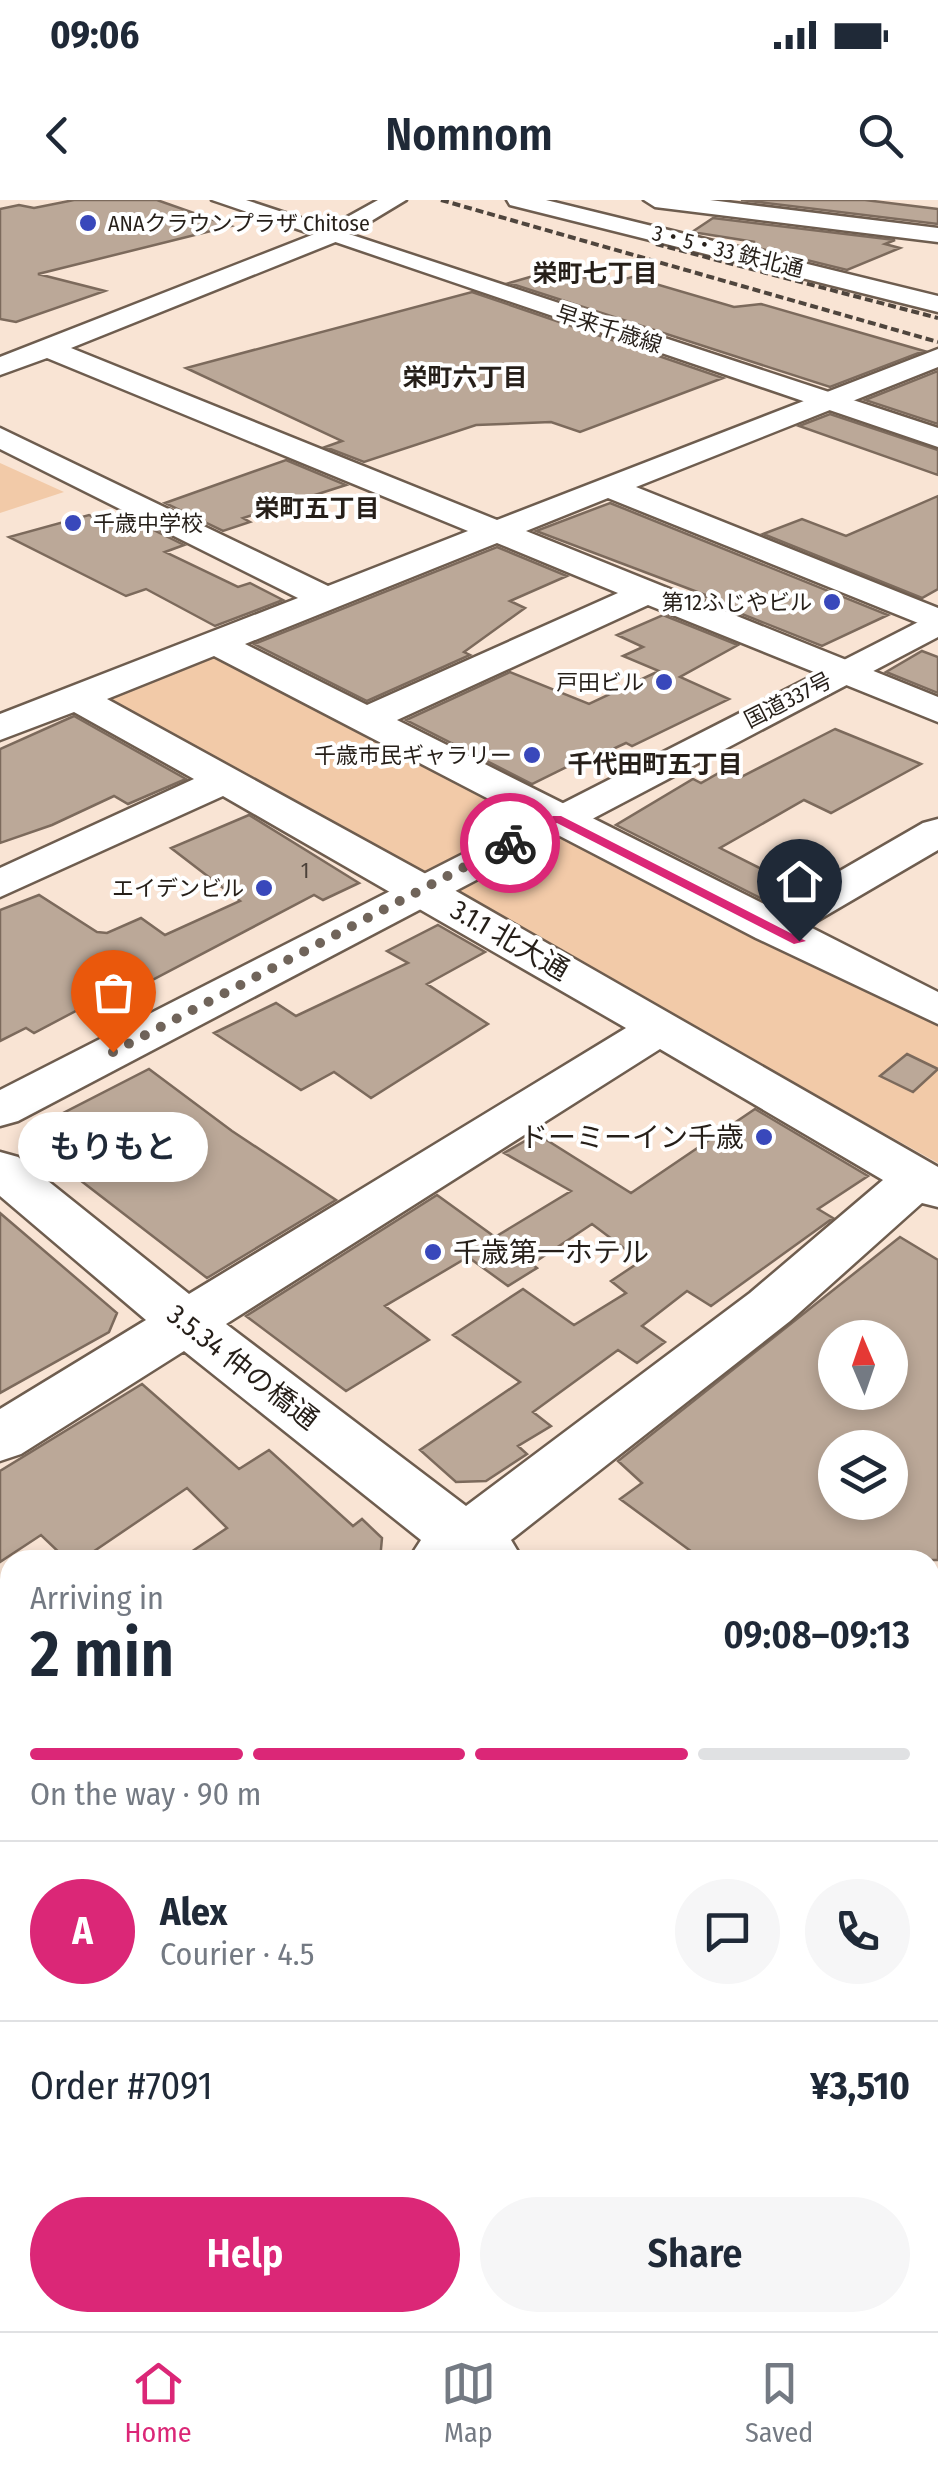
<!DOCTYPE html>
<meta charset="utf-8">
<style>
body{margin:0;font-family:"Fira Sans Condensed","Noto Sans JP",sans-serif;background:#f6f6f7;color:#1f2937;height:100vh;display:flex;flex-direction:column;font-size:38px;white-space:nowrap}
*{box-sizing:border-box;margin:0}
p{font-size:32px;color:#747a83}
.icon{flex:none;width:55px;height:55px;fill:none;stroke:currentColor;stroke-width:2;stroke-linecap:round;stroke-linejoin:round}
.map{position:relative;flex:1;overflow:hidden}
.drawer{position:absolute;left:0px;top:1350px;width:940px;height:782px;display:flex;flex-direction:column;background:#fff;border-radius:30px 30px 0 0;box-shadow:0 5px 15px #0003}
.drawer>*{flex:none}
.needle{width:65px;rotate:358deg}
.buttons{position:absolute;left:818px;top:1120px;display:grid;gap:20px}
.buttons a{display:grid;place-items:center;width:90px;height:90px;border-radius:50%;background:#fff;box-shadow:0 5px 15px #0003;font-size:50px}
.pin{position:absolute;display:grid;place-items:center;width:85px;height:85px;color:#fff;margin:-102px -42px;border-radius:50% 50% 50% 0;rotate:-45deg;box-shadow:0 0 10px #0007}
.pin .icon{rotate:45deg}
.courier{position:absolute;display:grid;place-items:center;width:100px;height:100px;margin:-50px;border:8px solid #db2777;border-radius:50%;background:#fff;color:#222;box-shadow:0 2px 12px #0007}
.bubble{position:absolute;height:70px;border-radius:35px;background:#fff;box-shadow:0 5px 15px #0003;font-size:32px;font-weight:600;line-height:70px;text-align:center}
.head em{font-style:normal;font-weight:600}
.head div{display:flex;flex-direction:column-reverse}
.head{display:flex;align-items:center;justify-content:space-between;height:170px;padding:0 30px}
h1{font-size:65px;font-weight:600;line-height:75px}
.bar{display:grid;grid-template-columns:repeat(4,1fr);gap:15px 10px;align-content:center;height:120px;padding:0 30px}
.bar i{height:12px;border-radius:8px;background:#e0e1e3}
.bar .on{background:#db2777}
.bar p{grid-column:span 4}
.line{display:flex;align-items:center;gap:25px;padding:0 30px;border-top:2px solid #e0e1e3}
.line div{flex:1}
.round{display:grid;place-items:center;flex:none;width:105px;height:105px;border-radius:52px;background:#f6f6f7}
.action{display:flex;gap:20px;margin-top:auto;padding:20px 30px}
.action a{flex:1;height:115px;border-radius:60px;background:#db2777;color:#fff;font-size:40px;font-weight:600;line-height:115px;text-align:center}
.action a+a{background:#f6f6f7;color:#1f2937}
.status{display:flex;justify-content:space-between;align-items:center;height:70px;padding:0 50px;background:#fff;direction:ltr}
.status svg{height:28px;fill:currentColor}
header{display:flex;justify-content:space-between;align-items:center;height:130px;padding:0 30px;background:#fff;font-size:45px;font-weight:600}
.tab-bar{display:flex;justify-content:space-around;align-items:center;height:140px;border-top:2px solid #e0e1e3;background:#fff;font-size:28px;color:#747a83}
.tab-bar a{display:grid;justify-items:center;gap:5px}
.tab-bar .on{color:#db2777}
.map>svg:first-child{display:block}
.green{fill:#f2caa8}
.building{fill:#bba898;stroke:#7c6a5c;stroke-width:2.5;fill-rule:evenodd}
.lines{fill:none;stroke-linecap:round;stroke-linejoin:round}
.minor-casing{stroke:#6e5d4f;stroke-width:5}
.major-casing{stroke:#6e5d4f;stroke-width:5}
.highway-casing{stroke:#6e5d4f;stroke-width:5}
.minor{fill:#fff;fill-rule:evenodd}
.major{fill:#fff;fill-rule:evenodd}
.highway{fill:#fff;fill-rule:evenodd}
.rail{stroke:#4f453d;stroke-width:4;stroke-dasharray:8 4;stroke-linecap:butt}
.route{fill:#db2777}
.done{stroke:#70645a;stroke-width:10;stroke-dasharray:0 18}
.poi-dot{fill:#3948bb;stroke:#fff;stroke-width:4}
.labels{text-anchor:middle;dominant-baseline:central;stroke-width:8;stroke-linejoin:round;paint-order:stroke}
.far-poi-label{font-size:22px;fill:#261f19;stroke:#fff;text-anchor:end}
.far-street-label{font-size:22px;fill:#261f19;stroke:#fff}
.number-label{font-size:22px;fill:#4b4139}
.far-neighbourhood-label{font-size:25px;font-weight:bold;fill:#261f19;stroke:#fff}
.street-label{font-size:28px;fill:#261f19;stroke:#fff}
.poi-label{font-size:28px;fill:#261f19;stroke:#fff;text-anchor:end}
</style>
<div class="status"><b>09:06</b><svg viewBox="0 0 49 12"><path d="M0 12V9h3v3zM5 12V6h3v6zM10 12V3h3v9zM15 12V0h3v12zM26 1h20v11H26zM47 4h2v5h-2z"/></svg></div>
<header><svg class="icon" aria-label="back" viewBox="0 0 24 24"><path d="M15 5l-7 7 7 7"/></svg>Nomnom<svg class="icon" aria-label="search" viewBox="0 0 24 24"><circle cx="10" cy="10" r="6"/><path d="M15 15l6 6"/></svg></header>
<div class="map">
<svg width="938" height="2131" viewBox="0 0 938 2131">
<rect width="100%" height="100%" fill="#f9e4d4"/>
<path class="green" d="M0 263 64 292 0 313Z
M216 453 938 826V963L103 499Z"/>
<path class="building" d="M74 0H157L231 26 38 74 105 91 16 122 0 119V9L19 5 34 8Z
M741 0H865L938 9V24Z
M713 18 895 40 885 44 900 48 847 70 746 45 755 42 692 32Z
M547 72H563L607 84 632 77 734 107 761 104 924 151 830 187 509 83Z
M472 92 723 178 580 232 551 222 476 225 364 262 325 247 342 241 186 168Z
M938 171V224L865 200Z
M830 214 938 250V275L799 226Z
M286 260 346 285 243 318 250 322 223 331 165 303Z
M938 296V389L922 398 763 334 802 319 846 336Z
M610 303 888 415 822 446 702 398 708 396 536 331Z
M89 315 104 323 125 316 184 345 165 352 238 387 250 383 283 400 215 426 146 389 126 396 9 337Z
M497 347 567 376 510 401 525 408 464 452 470 455 367 501 254 444Z
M663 415 738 445 680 477 729 499 632 546 626 543 600 555 595 553 532 584 406 520 510 472 589 504 659 471 623 456 643 447 617 435Z
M922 451 938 457V493L886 472Z
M74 516 186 579 128 604 114 596 52 625 0 643V549Z
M835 529 921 564 831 613 804 600 720 648 801 689 774 705 616 625 693 579 701 583 724 570 739 578Z
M249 615 359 683 323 700 314 695 118 798 110 793 34 833 26 828 0 841V710L39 695 97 732 107 733 141 718 165 735 240 701 171 648Z
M438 725 485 752 427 784 488 824 371 898 334 872 301 890 214 833 276 803 296 816 408 763 387 751Z
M907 854 938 869 913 892 880 876Z
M149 869 232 931 336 1000 207 1078 32 943 38 926Z
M755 909 868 976 818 1009 833 1018 711 1106 687 1091 642 1126 665 1142 637 1163 618 1150 533 1212 551 1226 518 1246 527 1254 486 1281 456 1282 420 1250 520 1182 453 1135 523 1089 574 1125 626 1093 611 1081 641 1061 592 1024 532 1064 537 1068 508 1086 468 1057 385 1106 429 1140 346 1191 246 1116 437 995 495 1037 571 991 504 953 537 934 631 993Z
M0 1013 117 1113 109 1132 0 1193Z
M900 1037 938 1060V1360H703L620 1299 642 1283 618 1261ZM835 1138H890V1192H835ZM835 1248H890V1302H835Z
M142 1184 239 1269 269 1250 353 1326 362 1319 382 1338 380 1360H179L227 1328 187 1288 81 1360H67L41 1335 0 1362V1271Z"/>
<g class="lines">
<defs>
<path id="minor" d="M378 0H406L338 41 71 148 497 320 938 149V167L636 287 938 408V431L608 298 526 331 938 497V522L648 405 397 520 774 709 923 623 938 619V650L808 726 938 792V824L756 738 214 456 107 499 435 679 938 967V1007L922 1003 790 1121 511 1340 523 1360H408L421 1340 184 1151 21 1254 0 1261V1209L146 1120 0 996V952L18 957 189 1094 626 828 223 596 0 697V668L194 579 74 512 0 540V514L298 398 0 249V228L328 386 468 331 47 158 0 175V157L322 31ZM497 343 618 393 367 505 245 444ZM660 849 883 980 750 1093 466 1306 226 1124Z
M507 0H546L938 96V112L510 5Z
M644 0H710L938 28V42L655 7Z
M938 1498V1563L930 1566V1501Z
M10 1646V1718L0 1722V1650Z
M930 1677 938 1681V1754L930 1751Z
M0 2018 10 2023V2122H97L101 2131H10L9 2115 0 2112Z
M210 2122H303L300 2131H206Z"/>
<path id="major" d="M212 0H246L938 228V247Z"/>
<path id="highway" d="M938 412V437L18 921 0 926V890Z"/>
</defs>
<use href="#minor" class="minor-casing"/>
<use href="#major" class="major-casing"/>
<use href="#highway" class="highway-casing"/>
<use href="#minor" class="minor"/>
<use href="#major" class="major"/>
<use href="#highway" class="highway"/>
<path class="rail" d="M441 0 938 142
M656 44 938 118"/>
</g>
<path class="route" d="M553 616H561L806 741 794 744 557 623 514 645 504 643Z"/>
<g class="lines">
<path class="done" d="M113 852 510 643"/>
</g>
<g class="poi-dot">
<circle cx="88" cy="23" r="10"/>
<circle cx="73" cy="323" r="10"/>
<circle cx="832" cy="402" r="10"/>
<circle cx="664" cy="482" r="10"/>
<circle cx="532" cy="555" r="10"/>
<circle cx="264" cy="688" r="10"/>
<circle cx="764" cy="937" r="10"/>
<circle cx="433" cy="1052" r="10"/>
</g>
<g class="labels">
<g class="far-poi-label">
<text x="108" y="23" text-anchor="start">ANAクラウンプラザ Chitose</text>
<text x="93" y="323" text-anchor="start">千歳中学校</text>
<text x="812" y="402">第12ふじやビル</text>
<text x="644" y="482">戸田ビル</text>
<text x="512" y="555">千歳市民ギャラリー</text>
<text x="244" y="688">エイデンビル</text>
</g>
<g class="far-street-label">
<text transform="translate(728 51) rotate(14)">3・5・33 鉄北通</text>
<text transform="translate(609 129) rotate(18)">早来千歳線</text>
<text transform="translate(788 500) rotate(-27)">国道337号</text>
</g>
<g class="number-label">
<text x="305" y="670">1</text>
</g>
<g class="far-neighbourhood-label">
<text x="595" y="74">栄町七丁目</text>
<text x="465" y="178">栄町六丁目</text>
<text x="317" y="309">栄町五丁目</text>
<text x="655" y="565">千代田町五丁目</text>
</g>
<g class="street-label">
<text transform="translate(510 740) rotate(30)">3.1.1 北大通</text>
<text transform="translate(243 1167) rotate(38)">3.5.34 仲の橋通</text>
</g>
<g class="poi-label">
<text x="744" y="937">ドーミーイン千歳</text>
<text x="453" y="1052" text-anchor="start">千歳第一ホテル</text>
</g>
</g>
</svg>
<div class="buttons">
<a><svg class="needle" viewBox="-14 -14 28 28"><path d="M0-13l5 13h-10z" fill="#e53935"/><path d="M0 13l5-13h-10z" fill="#747a83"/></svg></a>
<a><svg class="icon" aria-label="layers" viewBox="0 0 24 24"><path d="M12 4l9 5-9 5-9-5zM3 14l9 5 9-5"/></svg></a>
</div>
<div class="pin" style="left:113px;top:852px;background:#ea580c"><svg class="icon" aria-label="bag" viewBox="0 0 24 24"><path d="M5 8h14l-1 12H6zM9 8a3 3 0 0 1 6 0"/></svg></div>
<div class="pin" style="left:799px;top:741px;background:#1f2937"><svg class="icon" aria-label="home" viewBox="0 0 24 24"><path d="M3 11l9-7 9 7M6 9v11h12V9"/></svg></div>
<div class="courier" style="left:510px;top:643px"><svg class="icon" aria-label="bike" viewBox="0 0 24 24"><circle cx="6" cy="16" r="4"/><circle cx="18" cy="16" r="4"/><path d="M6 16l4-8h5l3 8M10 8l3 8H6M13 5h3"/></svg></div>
<div class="bubble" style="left:18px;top:912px;width:190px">もりもと</div>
<section class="drawer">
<div class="head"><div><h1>2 min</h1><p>Arriving in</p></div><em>09:08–09:13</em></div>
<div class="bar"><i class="on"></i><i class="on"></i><i class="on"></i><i></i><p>On the way · 90 m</p></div>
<div class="line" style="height:180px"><b class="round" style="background:#db2777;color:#fff">A</b><div><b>Alex</b><p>Courier · 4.5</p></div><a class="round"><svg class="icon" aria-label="chat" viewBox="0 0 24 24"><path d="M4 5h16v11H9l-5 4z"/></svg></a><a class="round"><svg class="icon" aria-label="phone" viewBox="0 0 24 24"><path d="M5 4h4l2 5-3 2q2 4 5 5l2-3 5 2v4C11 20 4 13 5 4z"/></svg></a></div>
<div class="line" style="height:130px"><div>Order #7091</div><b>¥3,510</b></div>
<div class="action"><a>Help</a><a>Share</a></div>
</section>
</div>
<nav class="tab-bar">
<a class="on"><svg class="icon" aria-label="home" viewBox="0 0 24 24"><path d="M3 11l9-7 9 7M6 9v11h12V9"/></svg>Home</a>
<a><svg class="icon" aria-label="map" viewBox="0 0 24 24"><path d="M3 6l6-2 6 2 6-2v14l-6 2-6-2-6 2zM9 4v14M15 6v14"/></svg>Map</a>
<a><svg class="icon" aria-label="saved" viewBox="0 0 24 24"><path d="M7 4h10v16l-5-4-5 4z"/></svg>Saved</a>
</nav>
